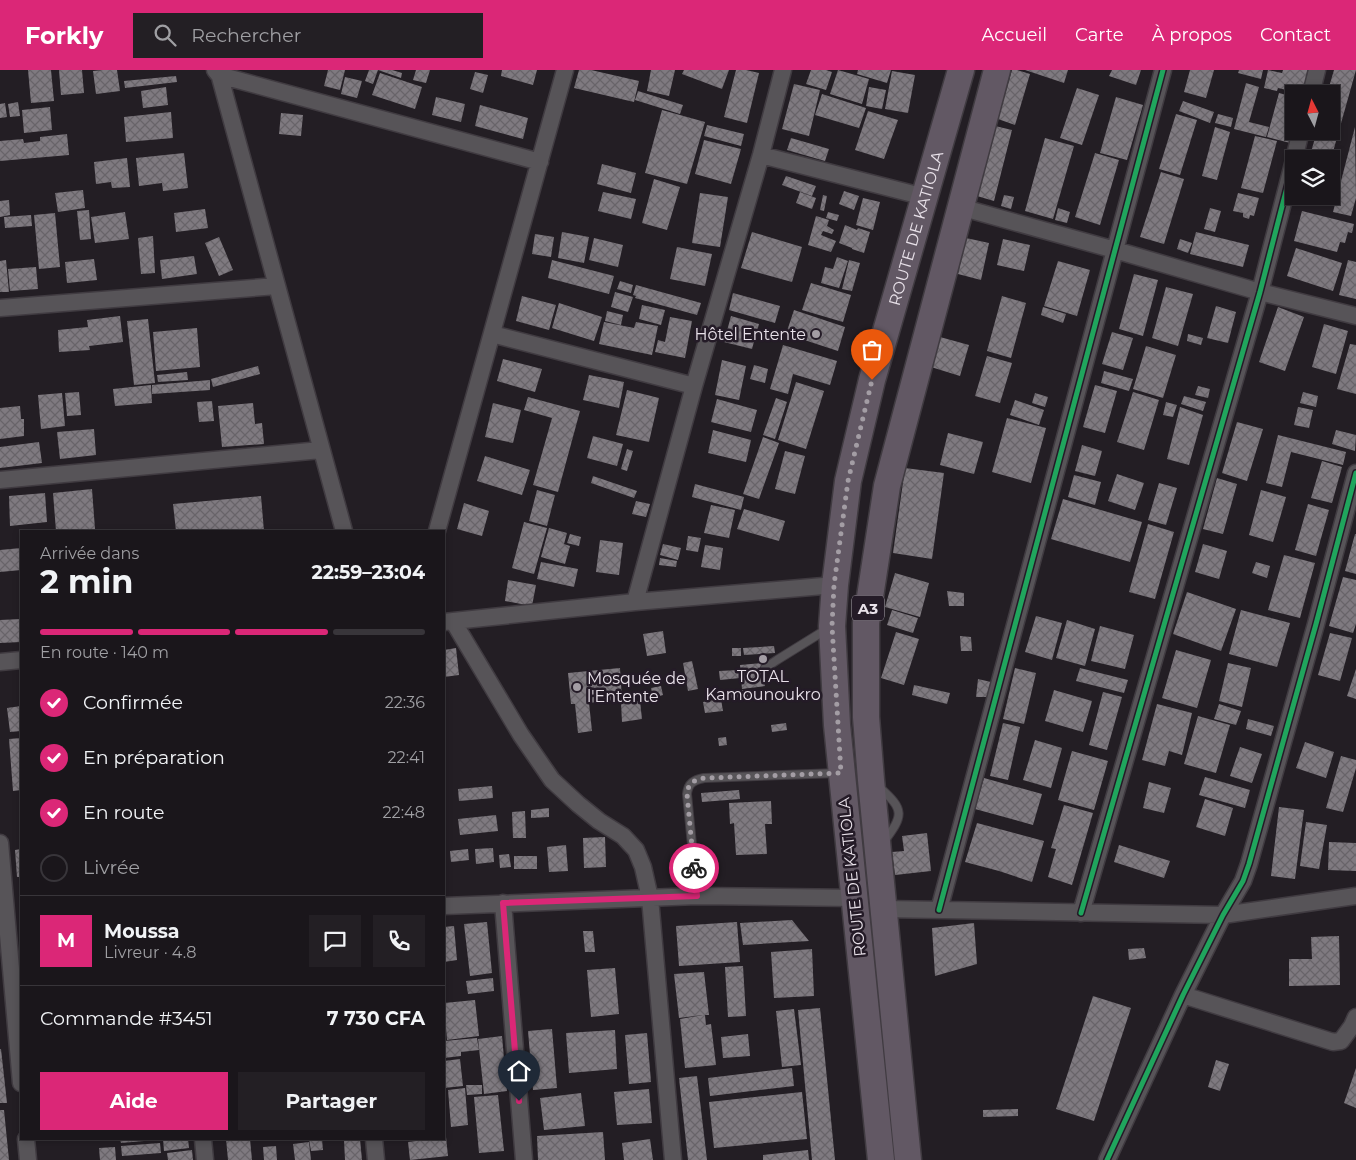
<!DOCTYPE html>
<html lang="fr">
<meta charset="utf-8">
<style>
body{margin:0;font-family:Montserrat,sans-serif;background:#231f24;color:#f1f3f6;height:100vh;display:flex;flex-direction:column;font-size:19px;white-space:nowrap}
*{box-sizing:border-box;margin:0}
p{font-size:16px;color:#9f9fa3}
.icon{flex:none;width:28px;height:28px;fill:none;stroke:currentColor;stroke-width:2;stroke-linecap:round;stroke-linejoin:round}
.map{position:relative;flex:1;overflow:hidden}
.details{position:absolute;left:20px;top:460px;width:425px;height:610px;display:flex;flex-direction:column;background:#1a161b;border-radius:0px;box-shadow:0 2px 8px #0003,0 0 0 1px #38353a}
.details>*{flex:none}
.needle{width:32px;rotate:354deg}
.buttons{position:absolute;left:1285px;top:15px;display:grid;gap:10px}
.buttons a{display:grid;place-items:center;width:55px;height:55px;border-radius:0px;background:#1a161b;box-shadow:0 2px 8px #0003,0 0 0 1px #38353a;font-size:25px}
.pin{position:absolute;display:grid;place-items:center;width:42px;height:42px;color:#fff;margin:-51px -21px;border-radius:50% 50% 50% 0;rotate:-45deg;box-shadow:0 0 5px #0007}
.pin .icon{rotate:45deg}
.courier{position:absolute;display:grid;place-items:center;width:50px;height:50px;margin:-25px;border:4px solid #db2777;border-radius:50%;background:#fff;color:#222;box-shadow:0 1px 6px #0007}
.overview em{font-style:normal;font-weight:700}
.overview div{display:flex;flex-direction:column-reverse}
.overview{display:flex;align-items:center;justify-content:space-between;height:85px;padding:0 20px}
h1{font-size:32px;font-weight:700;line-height:38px}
.bar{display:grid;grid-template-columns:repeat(4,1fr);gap:8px 5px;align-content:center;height:60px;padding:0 20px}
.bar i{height:6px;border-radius:4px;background:#38353a}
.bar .active{background:#db2777}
.bar p{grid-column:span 4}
.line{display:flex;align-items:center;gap:12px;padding:0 20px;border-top:1px solid #38353a}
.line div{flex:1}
.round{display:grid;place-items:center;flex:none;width:52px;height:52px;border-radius:0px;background:#231f24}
ol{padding:0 20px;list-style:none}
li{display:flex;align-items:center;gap:15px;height:55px}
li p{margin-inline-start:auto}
li .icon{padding:5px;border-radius:50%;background:#db2777;color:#fff;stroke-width:4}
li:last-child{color:#9f9fa3}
li i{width:28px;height:28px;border:2px solid #38353a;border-radius:50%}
.cta{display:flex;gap:10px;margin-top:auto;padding:10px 20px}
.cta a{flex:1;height:58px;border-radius:0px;background:#db2777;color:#fff;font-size:20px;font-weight:700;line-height:58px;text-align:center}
.cta a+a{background:#231f24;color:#f1f3f6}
header{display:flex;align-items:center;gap:30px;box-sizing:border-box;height:70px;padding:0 25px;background:#db2777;color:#fff}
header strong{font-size:24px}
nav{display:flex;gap:28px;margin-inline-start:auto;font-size:18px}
.search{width:350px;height:45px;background:#231f24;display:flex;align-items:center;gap:12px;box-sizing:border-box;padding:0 18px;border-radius:0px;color:#9f9fa3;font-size:19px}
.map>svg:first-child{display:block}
.building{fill:url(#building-cross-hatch)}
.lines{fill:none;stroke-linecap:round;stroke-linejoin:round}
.service-casing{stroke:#403b41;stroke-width:10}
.minor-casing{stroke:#403b41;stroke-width:19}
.trunk-casing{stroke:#403b41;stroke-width:29}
.service{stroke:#575458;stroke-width:8}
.minor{stroke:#575458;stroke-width:16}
.trunk{stroke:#625864;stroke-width:26}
.cycleway-casing{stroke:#241b27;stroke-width:8}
.cycleway{stroke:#20a55d;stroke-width:5}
.done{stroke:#a39da4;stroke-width:5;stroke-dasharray:0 9}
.route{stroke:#db2777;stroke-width:6}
.poi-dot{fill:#a39da4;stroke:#241b27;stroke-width:2}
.labels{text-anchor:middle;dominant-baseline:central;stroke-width:5;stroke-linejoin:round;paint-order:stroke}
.shield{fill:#241b27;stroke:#ada6af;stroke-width:1}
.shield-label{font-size:15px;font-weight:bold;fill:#e8e1e9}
.street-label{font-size:16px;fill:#e8e1e9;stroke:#241b27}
.poi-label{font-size:16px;fill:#e8e1e9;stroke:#241b27;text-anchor:end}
</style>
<header>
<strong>Forkly</strong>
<div class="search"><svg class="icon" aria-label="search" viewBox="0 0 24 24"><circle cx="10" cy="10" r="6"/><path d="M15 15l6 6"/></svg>Rechercher</div>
<nav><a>Accueil</a><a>Carte</a><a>À propos</a><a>Contact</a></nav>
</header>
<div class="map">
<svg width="1356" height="1090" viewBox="0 0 1356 1090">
<defs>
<pattern id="building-cross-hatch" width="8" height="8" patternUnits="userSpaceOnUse" patternTransform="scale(1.25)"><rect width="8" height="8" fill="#7f7a80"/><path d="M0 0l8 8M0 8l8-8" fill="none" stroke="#686469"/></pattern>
</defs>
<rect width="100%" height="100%" fill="#231e24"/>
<path class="building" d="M28 0H51L54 31 31 33Z
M59 0H82L84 23 61 25Z
M103 0H117L120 21 96 24 93 1Z
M328 0H345L340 20 324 16Z
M369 0H378L373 14 365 11Z
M378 0H392L402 3 401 8Z
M416 0H430L426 13 413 10Z
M502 0H537L533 15 501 6Z
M579 0H591L639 11 634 32 574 18Z
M651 0H675L669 26 647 21Z
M684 0H729L722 19 682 4Z
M736 0H746L759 3 747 53 724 47Z
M811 0H826L832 2 826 20 806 14Z
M838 0 869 9 862 34 830 24Z
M858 0H891L887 13 857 4Z
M1012 0H1017L1030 4 1015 55 998 49Z
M1025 0H1068L1064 13Z
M1112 0H1141L1136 15 1109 6Z
M1190 0H1214L1206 28 1184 22Z
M1239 0H1263L1261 9 1238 3Z
M1268 0 1282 3 1283 0H1310L1304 24 1278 18 1277 21 1264 18Z
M1334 0H1356L1331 89H1309L1317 61H1331V24H1327Z
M892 1 915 5 908 43 885 39Z
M475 2 488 5 483 23 470 19Z
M380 3 422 17 415 39 372 25Z
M176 6 177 12 125 18 124 11Z
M345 7 362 11 357 28 341 24Z
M1246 13 1259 17 1249 52 1269 57 1266 67 1234 59Z
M794 14 820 20 809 66 782 59Z
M166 17 168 35 143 38 141 21Z
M869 17 886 20 882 39 866 36Z
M1077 18 1099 25 1082 75 1060 68Z
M638 21 683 35 680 44 635 30Z
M1279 23 1294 27V59L1290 73 1267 67Z
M822 24 866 38 859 58 815 45Z
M436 27 465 34 461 52 432 45Z
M1116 27 1143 35 1127 90 1100 83Z
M1183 31 1214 42 1210 53 1179 41Z
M18 32 20 46 10 47 8 34Z
M5 33 7 47 0 48V34Z
M480 35 528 48 523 69 475 56Z
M50 37 52 60 24 63 22 40Z
M662 40 705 52 687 114 645 103Z
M868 41 898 50 884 89 855 80Z
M171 42 173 68 126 72 124 47Z
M281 43 303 45 301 66 279 64Z
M1176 44 1197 50 1180 105 1159 99Z
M1218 44 1233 48 1231 57 1215 53Z
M707 55 744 64 741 76 704 66Z
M995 56 1012 60 994 131 977 126Z
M1215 57 1230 62 1217 110 1202 106Z
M1355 57 1356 128 1351 146 1333 142Z
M67 64 69 85 0 91V71L23 69 24 73 40 71V67Z
M1255 66 1277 71 1263 123 1241 118Z
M791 68 829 79 825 91 787 80Z
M1045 68 1074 76 1053 149 1025 141Z
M704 70 741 79 731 114 695 104Z
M184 83 188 118 163 121 162 113 139 116 136 88Z
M1095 83 1119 90 1100 155 1075 147Z
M127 88 130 117 112 118 111 112 96 114 94 92Z
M602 94 636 103 631 123 597 114Z
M1161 102 1184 109 1164 174 1140 167Z
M786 106 816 116 812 126 782 115Z
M654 109 680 117 667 160 642 153Z
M83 120 85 138 58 142 55 123Z
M844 121 859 126 854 140 839 134Z
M603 122 636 129 631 149 598 141Z
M800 122 816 128 812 139 796 133Z
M700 123 728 127 720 177 692 173Z
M1238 123 1259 128 1254 146 1250 145 1249 149 1243 147V143L1233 141Z
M823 125 827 126 824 141 820 140Z
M1004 125 1014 127 1011 139 1001 136Z
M863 128 880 132 873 160 856 155Z
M9 130 10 145 0 147V131Z
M1058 138 1070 142 1067 153 1055 150Z
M1210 138 1221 141 1215 162 1204 159Z
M205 139 208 158 176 162 174 143Z
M89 140 91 169 80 170 77 141Z
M1302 141 1354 154 1352 163 1348 162 1345 173 1340 172 1337 182 1294 171Z
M125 142 129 169 95 173 91 147Z
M828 142 839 145 837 151 826 148Z
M55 143 60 197 39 199 34 145Z
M31 145 32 156 5 158 4 147Z
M816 146 829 150 827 156 834 160 832 164 823 161 821 165 836 171 831 182 808 175Z
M845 155 857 160 858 158 870 162 864 183 852 179V178L839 173Z
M562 162 589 167 584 193 558 188Z
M752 162 802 177 792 212 741 198Z
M1196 162 1249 175 1243 197 1190 184Z
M535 164 554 167 551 187 532 184Z
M153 166 155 203 141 204 138 168Z
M219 167 233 200 219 206 205 173Z
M594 168 623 175 618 197 589 190Z
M966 168 989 173 981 210 958 204Z
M1003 169 1030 175 1024 201 997 195Z
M1180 169 1192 173 1188 183 1177 179Z
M677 177 712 184 705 216 670 209Z
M1296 178 1342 193 1333 221 1287 206Z
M194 186 197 204 162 209 160 190Z
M837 187 848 191 839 218 821 213 825 197 833 199Z
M94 189 97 210 67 213 65 192Z
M6 190 9 222H0V191Z
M552 190 614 206 609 224 548 208Z
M849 190 860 193 852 221 842 219Z
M1348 190 1356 192V229L1339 225Z
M1058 191 1090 200 1077 246 1044 236Z
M36 197 38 219 10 221 8 199Z
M1134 204 1158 210 1143 266 1119 259Z
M620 211 633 215 631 223 617 219Z
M811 213 851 225 843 252 802 240Z
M636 215 701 233 697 245 635 228 636 226 633 225Z
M1166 217 1193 224 1178 276 1152 268Z
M615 222 633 227 628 242 611 237Z
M733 223 780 236 775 253 729 240Z
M522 226 556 235 549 260 516 251Z
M1002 226 1026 233 1011 288 987 281Z
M559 233 602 247 594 271 552 258Z
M642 235 665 240 661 255 639 249Z
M1216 236 1236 242 1228 273 1207 268Z
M1043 237 1066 244 1063 253 1041 245Z
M1278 237 1304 247 1285 301 1259 292Z
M794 240 845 257 838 281 786 264Z
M607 241 623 245 621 255 605 251Z
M120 246 123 272 89 276 90 280 59 282 58 260 88 257 87 250Z
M731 246 759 254 752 279 724 272Z
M670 247 692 251 685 288 655 282 658 270 665 272Z
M148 249 155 313 134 315 127 251Z
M604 252 634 258 636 252 658 256 652 285 599 274Z
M1324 254 1348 261 1336 304 1312 297Z
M197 258 200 297 156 301 153 262Z
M1112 262 1133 268 1123 300 1102 294Z
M1188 264 1203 268 1201 275 1187 271Z
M940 267 969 275 960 306 931 297Z
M1350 274 1356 275V324L1337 319Z
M783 275 837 291 830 315 793 304 788 324 770 319Z
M1146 276 1176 285 1163 328 1133 319Z
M987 286 1012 293 1000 333 975 326Z
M503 289 542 299 535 322 497 311Z
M722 290 746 296 739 330 715 325Z
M754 295 768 299 765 313 750 309Z
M258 296 260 304 213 317 211 309Z
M1104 301 1133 309 1129 321 1101 313Z
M187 302 188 310 158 312 157 305Z
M589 305 624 312 619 338 583 330Z
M210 310V320L152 324V315Z
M796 312 824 321 806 379 778 370Z
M151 315 152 333 115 336 113 319Z
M1095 315 1117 321 1105 363 1083 357Z
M1198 316 1210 319 1208 328 1195 325Z
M627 320 659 328 649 372 616 365Z
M79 322 81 345 67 346 65 323Z
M1133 322 1159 330 1144 380 1117 372Z
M1303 322 1318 326 1316 337 1300 333Z
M62 323 65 356 41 359 38 325Z
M1035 323 1048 327 1045 337 1032 333Z
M1184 326 1206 332 1203 341 1181 334Z
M528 327 580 341 558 422 533 415 552 348 524 340Z
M776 328 787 332 775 369 763 365Z
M717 329 757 340 751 362 711 352Z
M1015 330 1044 340 1039 355 1010 345Z
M212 331 214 351 199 352 197 332Z
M1166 332 1177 335 1173 347 1163 345Z
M253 333 255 354 262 353 264 374 222 377 218 336Z
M493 333 521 340 513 373 485 367Z
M20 336 21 349H24V366L0 369V338Z
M1180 337 1203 345 1189 395 1167 389Z
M1298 337 1313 340 1309 358 1294 355Z
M1007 348 1046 358 1031 413 992 402Z
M1237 352 1263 359 1247 411 1222 403Z
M94 359 96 385 60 389 57 362Z
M713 360 751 370 746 392 708 383Z
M1336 360 1356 365 1355 381 1332 374Z
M948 363 983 372 974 404 940 395Z
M1278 365 1346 382 1343 395 1291 382 1282 417 1266 413Z
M593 366 623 374 617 396 587 388Z
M763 367 779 373 759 429 743 424Z
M39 372 42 393 0 398V377Z
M1082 375 1102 381 1095 406 1075 401Z
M627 379 633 381 627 401 621 399Z
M785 381 805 386 795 424 775 419Z
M485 386 530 400 522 425 477 411Z
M1322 391 1342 397 1332 433 1311 428Z
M905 398 944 403 932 489 893 483Z
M1117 404 1144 413 1135 440 1108 431Z
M1074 405 1101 412 1095 435 1068 427Z
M593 406 637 421 634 428 591 413Z
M1217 408 1237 414 1223 464 1203 459Z
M1159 413 1177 418 1166 455 1148 450Z
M695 414 744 427 741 440 692 427Z
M92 419 95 459 56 461 53 423Z
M537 420 555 425 547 456 529 451Z
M1261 420 1286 427 1273 472 1249 465Z
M45 423 47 452 10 456 9 426Z
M261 426 264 461H176L173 434Z
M1063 429 1142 452 1130 492 1051 469Z
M636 431 650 434 646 447 632 444Z
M464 433 489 441 482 466 457 459Z
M1308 434 1329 440 1316 486 1295 480Z
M711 435 735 440 729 468 704 463Z
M744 439 785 451 779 471 737 459Z
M524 452 547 458 534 504 512 498Z
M1148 454 1174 462 1155 529 1129 522Z
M549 458 567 463 564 474 570 476 565 494 541 487Z
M570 464 581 467 579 476 567 473Z
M1355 464H1356V504L1345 501Z
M688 466 701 468 698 482 686 480Z
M600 470 623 473 619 505 596 502Z
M663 474 681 478 678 490 660 485Z
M1203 474 1227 481 1219 509 1195 502Z
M705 475 723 478 720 500 701 497Z
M21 478V500L0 502V480Z
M1284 485 1315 493 1300 548 1268 540Z
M660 488 677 491 676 497 659 495Z
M541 492 578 499 574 517 537 509Z
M1256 492 1270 496 1267 508 1252 503Z
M895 503 929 513 920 547 885 537Z
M1343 507 1356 510V554L1353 563 1329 556Z
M508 510 536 515 532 536 505 531Z
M947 521 964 523V536H949Z
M1187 522 1236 539 1221 581 1173 564Z
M892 540 918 548 913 563 887 555Z
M1241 540 1290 553 1277 597 1229 584Z
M1036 546 1062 553 1052 590 1025 582Z
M21 549V572L0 573V550Z
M1067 550 1095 559 1085 596 1056 588Z
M1100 556 1134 565 1125 599 1091 591Z
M663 561 666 583 647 586 643 564Z
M896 562 919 569 904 615 881 608Z
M1330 563 1352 568 1340 611 1318 605Z
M960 566 971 567 972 581H961Z
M774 576 775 583 744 585 743 578Z
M456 578 459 605 444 607V580Z
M732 578H741V586H732Z
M1176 580 1211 590 1197 638 1162 628Z
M692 591 698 619 688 621 683 593Z
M762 593 765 616 742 619 740 595Z
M1228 593 1251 598 1242 637 1219 631Z
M620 598 622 629 589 633 592 661 578 663 575 634H571L568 603Z
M1015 598 1036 603 1024 654 1003 649Z
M1080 598 1128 610 1124 623 1076 611Z
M1356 599V629L1347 626Z
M739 600 740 608 720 610 719 601Z
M978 609 991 612 987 627H976Z
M914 615 950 623 947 634 912 625Z
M661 616 663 625 653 628 651 618Z
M747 620 748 627 730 628V621Z
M1054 620 1092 631 1083 662 1045 651Z
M1103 622 1122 627 1107 680 1089 675Z
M721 629 723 641 705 643 703 632Z
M640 631 642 649 622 652 621 633Z
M1157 634 1192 643 1182 685 1169 681 1165 696 1142 690Z
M1219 634 1241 641 1236 655 1214 649Z
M21 636V661L10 662 7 638Z
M1198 646 1230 655 1216 703 1184 694Z
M1248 649 1274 656 1271 666 1246 659Z
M786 653 787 660 772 662 771 655Z
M1003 653 1020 657 1008 710 990 706Z
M726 667 727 675 719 676 718 668Z
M21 668V720L13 721 9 669Z
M1035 670 1062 678 1051 718 1023 710Z
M1305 672 1334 682 1326 708 1296 698Z
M1240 677 1262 684 1252 713 1230 706Z
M1072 681 1108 691 1094 740 1058 730Z
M1341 686 1356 690V698L1343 742 1326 738Z
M1205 707 1250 720 1245 738 1199 725Z
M984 708 1042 724 1033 755 975 739Z
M1149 712 1171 718 1164 743 1143 738Z
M492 716 493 728 459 731 458 719Z
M739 720 740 729 702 732 701 723Z
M1205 729 1233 738 1225 766 1196 757Z
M771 731 772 754H765L767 784 736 785 734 753 730 754 729 733Z
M1064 735 1093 743 1072 815 1048 807 1056 779 1051 778Z
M1279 737 1304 740 1295 809 1271 806Z
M549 738V747L531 748V740Z
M525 741 526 768H513L512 742Z
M496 745 498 761 460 765 458 749Z
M1306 752 1327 755 1319 799 1300 796Z
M977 753 1044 771 1032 812 999 801 965 792Z
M927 763 931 801 895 805 892 782 904 781 902 766Z
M605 767 606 797 584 798 583 768Z
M1329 772 1356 773V801L1328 800Z
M566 775 568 801 549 802 547 777Z
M1119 775 1170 791 1164 808 1114 792Z
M493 778 494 792 476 794 475 779Z
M21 779V807H17L15 780Z
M468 779 469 790 451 792 450 781Z
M509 784 511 797 500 798 499 785Z
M514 786H537V799H514Z
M792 850 809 871 743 875 740 853Z
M487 852 492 903 470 906 464 854Z
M737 852 740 892 679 896 676 856Z
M974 853 977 894 935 906 932 858Z
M454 856 457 890 444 892V857Z
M583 861H593L595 882H585Z
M1339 866 1340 915 1289 916V889H1312L1311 867Z
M1144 878 1146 888 1129 890 1128 879Z
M812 879 814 926 774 928 771 882Z
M743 896 746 946 728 947 725 897Z
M615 898 619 944 591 947 587 900Z
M704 902 709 945H705L706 955 711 954 716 995 685 998 680 949 703 945 679 948 674 904Z
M493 908 494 921 468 924 466 911Z
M1093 926 1131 938 1094 1051 1056 1039Z
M475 930 479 966 447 970 444 933Z
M820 938 835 1090H812L798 940Z
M794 939 801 995 782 997 776 941Z
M552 959 557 1018 533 1020 528 961Z
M615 960 617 999 569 1003 566 963Z
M647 963 651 1012 629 1014 625 965Z
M748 964 750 986 723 988 721 967Z
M502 966 507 1021 484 1024 478 969Z
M477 968 479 980 461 982V986L444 988V971Z
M0 979H1L7 1033H0Z
M460 989 463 1016 444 1018V991Z
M1216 990 1229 994 1220 1021 1208 1017Z
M792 998 794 1016 710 1026 708 1008Z
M1356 998V1038L1344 1033Z
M697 1006 707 1090H688L679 1008Z
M466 1015H482V1024L467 1025Z
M465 1018 468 1055 451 1057 448 1020Z
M649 1019 652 1053 617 1055 614 1022Z
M802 1022 807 1069 714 1078 709 1032Z
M581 1023 585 1056 544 1060 540 1028Z
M498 1025 504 1081 479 1083 474 1027Z
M1018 1039V1046L983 1047V1040Z
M0 1040H4L9 1090H0Z
M603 1062 605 1090H538L537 1066Z
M444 1067H446L448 1086 410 1090 408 1072 432 1069H444Z
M120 1069H144V1071L121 1073Z
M163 1069H188L189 1078 164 1081Z
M226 1069H250L252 1090H228Z
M309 1069H322L323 1080 311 1081Z
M360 1069 362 1090H345L344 1070Z
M650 1069 653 1090H624L622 1073Z
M309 1072 311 1090H295L293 1074Z
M160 1073 161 1083 122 1086 121 1076Z
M276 1076 277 1090H264L263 1077Z
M115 1077 116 1090H100L99 1078Z
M192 1080 193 1090H168L167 1083Z
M808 1080 809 1090H763V1085Z"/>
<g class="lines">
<defs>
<path id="service" d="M765 598 777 590 827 559
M879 717C905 740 904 745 883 773
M697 826 687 724C688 713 694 710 704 708L838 703"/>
<path id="minor" d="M215 0 219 5 540 92
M218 0 344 461
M1311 24 1317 0
M761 85 925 127
M1294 89 1301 61
M960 137 1115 180 1260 222 1356 246
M0 238 277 216
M492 264 694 316
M0 410 321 380
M437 461 565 0
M635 532 694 316 761 85 783 0
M453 551 521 665 552 710 578 734 599 751 623 766 636 780 643 797 650 828 673 1090
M444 552 635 532 835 515
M0 592 21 590
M0 773 21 1013
M503 833 524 1090
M444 836 697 826 854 828
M884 839 1223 845 1356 826
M939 840 1163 0
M1081 843 1260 222 1294 90
M1183 925 1333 972 1341 971 1352 956 1356 947
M26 1069 28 1090
M203 1069 205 1090
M374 1069 376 1090
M1107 1090 1183 925 1223 845 1243 811 1249 794 1316 554 1356 403"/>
<g id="trunk">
<path id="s1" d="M881 1090 837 655 832 556 835 515 848 411 872 310 961 0"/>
<path d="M908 1090 871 710 866 647V553L887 416 997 0"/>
</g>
</defs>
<use href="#service" class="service-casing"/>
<use href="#minor" class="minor-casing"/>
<use href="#trunk" class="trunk-casing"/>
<use href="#service" class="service"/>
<use href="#minor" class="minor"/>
<use href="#trunk" class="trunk"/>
<defs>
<path id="cycleway" d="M939 840 1163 0
M1081 843 1260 222 1294 90
M1107 1090 1183 925 1223 845 1243 811 1249 794 1316 554 1356 403"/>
</defs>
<use href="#cycleway" class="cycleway-casing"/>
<use href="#cycleway" class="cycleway"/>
</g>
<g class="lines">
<path class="done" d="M694 798 687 724C688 713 694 710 704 708L841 703 832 556 834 515 848 411 872 310"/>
<path class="route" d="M519 1031 503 833 697 826 694 798"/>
</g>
<g class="poi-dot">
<circle cx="816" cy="264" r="5"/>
<circle cx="763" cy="589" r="5"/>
<circle cx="577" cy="617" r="5"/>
</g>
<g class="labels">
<rect class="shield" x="852" y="525.5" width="32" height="25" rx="4"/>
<g class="shield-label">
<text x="868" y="538">A3</text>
</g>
<g class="street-label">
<text stroke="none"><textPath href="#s1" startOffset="944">ROUTE DE KATIOLA</textPath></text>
<text transform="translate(852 807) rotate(-96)">ROUTE DE KATIOLA</text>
</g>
<g class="poi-label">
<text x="806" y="264">Hôtel Entente</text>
<text x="763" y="606" text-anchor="middle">TOTAL<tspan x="763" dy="18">Kamounoukro</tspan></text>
<text x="587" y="608" text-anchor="start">Mosquée de<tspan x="587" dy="18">l'Entente</tspan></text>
</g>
</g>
</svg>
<div class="buttons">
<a><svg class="needle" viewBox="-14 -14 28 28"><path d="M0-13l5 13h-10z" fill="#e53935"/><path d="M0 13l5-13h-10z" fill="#9f9fa3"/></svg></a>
<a><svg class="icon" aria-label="layers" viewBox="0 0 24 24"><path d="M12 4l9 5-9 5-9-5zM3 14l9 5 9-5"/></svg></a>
</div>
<div class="pin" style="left:872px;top:310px;background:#ea580c"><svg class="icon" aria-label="bag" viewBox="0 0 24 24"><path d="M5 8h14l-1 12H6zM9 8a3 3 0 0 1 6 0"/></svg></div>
<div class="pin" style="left:519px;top:1031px;background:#1f2937"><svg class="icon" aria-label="home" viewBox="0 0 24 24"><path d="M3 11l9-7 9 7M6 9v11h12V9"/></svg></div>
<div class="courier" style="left:694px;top:798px"><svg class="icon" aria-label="bike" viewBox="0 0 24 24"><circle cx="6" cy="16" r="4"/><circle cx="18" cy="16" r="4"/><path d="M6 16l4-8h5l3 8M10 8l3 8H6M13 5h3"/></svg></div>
<section class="details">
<div class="overview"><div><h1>2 min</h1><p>Arrivée dans</p></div><em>22:59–23:04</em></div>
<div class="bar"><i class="active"></i><i class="active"></i><i class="active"></i><i></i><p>En route · 140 m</p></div>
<ol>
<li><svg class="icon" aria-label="check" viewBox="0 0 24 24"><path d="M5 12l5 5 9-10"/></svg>Confirmée<p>22:36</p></li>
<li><svg class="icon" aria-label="check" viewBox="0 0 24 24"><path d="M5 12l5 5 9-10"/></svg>En préparation<p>22:41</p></li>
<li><svg class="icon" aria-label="check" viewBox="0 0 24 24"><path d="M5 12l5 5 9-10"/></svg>En route<p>22:48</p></li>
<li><i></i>Livrée</li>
</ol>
<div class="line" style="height:90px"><b class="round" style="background:#db2777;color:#fff">M</b><div><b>Moussa</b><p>Livreur · 4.8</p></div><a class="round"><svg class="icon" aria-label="chat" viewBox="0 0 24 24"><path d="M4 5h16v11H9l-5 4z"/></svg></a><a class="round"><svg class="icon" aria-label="phone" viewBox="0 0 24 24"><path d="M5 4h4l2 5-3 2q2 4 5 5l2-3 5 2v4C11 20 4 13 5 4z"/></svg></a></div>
<div class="line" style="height:65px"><div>Commande #3451</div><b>7 730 CFA</b></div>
<div class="cta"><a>Aide</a><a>Partager</a></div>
</section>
</div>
